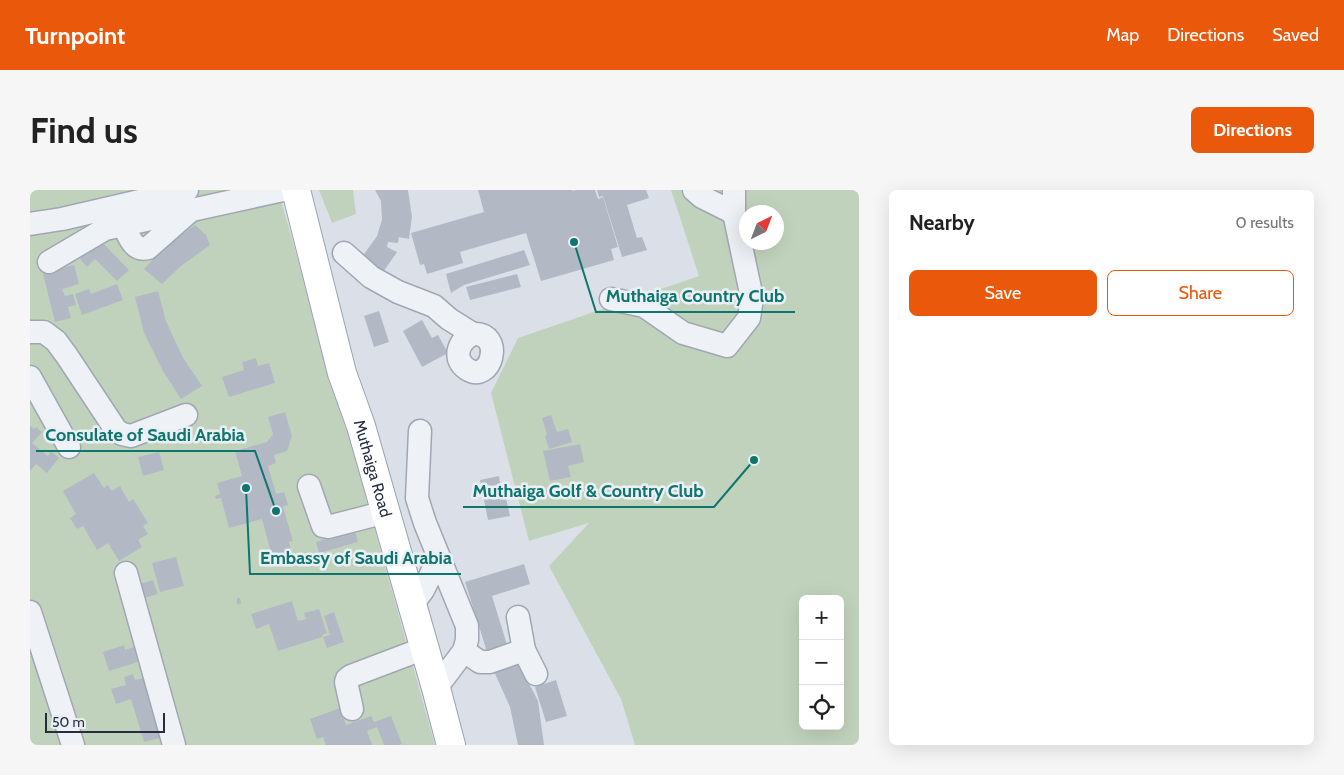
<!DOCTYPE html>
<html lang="en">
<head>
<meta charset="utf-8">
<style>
	body { margin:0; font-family:Cabin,sans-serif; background:#f6f6f6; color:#222 }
	.controls { position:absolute; right:15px; bottom:15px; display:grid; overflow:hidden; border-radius:8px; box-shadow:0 5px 20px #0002 }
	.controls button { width:45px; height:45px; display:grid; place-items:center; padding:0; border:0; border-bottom:1px solid #e0e0e0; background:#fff; color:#222; font:25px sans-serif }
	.compass { position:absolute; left:709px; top:15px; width:45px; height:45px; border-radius:50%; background:#fff; box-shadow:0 5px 20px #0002; rotate:42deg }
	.scale { position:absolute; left:15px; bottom:12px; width:120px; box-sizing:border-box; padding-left:5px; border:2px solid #242e3f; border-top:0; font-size:14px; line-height:18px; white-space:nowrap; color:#242e3f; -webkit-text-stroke:4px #ebeff5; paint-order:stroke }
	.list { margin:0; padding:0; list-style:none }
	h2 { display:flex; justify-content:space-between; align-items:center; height:65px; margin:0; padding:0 20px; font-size:21px }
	h2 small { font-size:16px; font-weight:400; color:#767676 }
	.actions { display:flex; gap:10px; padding:15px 20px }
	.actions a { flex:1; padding:11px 0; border:1px solid #ea580c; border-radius:8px; text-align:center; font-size:18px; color:#ea580c }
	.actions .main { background:#ea580c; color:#fff }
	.icon { flex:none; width:28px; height:28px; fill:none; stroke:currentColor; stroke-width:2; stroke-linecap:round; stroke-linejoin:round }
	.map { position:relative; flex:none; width:829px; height:555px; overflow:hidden; border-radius:8px }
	header { display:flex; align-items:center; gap:30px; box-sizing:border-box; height:70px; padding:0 25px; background:#ea580c; color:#fff }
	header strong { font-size:24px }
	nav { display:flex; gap:28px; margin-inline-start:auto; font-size:18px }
	.intro { display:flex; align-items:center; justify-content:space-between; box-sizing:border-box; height:120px; padding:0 30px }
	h1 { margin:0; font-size:35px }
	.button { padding:12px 22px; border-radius:8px; background:#ea580c; color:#fff; font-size:18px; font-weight:700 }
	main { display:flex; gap:30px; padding:0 30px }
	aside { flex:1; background:#fff; border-radius:8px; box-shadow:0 5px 20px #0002 }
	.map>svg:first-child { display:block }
	.green { fill:#c1d2bc; fill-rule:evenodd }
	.building { fill:#b2b9c5 }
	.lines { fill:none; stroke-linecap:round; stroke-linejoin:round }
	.minor-casing { stroke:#a0a7b2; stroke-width:25 }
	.major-casing { stroke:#9aa4b4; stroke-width:30 }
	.minor { stroke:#eef1f6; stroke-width:22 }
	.major { stroke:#fff; stroke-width:28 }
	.labels { text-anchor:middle; stroke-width:5; stroke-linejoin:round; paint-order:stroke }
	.street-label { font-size:16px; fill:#242e3f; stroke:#ebeff5 }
	.leader { fill:none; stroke:#0f766e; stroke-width:2 }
	.callout-dot { fill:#0f766e; stroke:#ebeff5; stroke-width:2 }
	.callout-label { font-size:18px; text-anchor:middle; font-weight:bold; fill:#0f766e; stroke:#ebeff5; stroke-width:5; stroke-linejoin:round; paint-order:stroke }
</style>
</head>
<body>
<header>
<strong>Turnpoint</strong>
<nav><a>Map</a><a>Directions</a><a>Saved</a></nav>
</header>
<div class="intro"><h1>Find us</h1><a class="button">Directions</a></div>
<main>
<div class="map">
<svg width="829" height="555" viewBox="0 0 829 555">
	<rect width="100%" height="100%" fill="#dbe0e8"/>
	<!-- green -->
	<g class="green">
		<polygon points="0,0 248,0 315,232 405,555 0,555"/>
		<polygon points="289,0 323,0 326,24 302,33"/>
		<path d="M641,0H829V555H605L591,509L519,376L559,333L499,351L461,203L488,148L669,86ZM716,22H746V52H716ZM773,409H810V536H773Z"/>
	</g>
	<!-- building -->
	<g class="building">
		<polygon points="345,0 378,0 382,27 379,49 369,47 368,53 358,52 357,57 367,62 351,85 332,67 347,46 352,30 351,11"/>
		<polygon points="448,0 542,0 542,1 546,0 565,0 568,9 573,7 588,57 581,59 584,70 511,91 496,43 430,62 433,73 397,84 394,74 390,75 381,43 454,22"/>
		<polygon points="567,0 616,0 619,8 597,15 607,48 612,47 617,60 592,67 573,6 569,7"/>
		<polygon points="165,35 176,45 180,55 151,76 132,94 114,79 132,59"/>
		<polygon points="70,50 99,80 87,91 65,69 57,77 50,69"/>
		<polygon points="494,60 500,75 434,95 421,103 416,84"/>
		<polygon points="34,75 35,77 44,75 49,94 32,99 35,106 43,104 46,115 38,117 41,128 25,132 13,84 20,83"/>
		<polygon points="487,84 491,97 440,110 436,97"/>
		<polygon points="87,94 93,110 52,125 45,104 59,99 61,104"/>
		<polygon points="128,101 136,131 152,166 172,196 151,209 133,181 114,143 105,107"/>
		<polygon points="349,121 359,152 344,157 334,126"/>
		<polygon points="392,130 402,148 408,145 418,163 392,177 373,141"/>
		<polygon points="226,168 228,176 239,173 245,193 199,207 192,187 214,180 212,172"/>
		<polygon points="255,222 262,246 257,261 244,265 246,273 238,276 246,304 254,302 258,315 253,317 263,351 259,352 261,360 242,366 232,329 199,338 191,308 186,309 185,306 190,304 187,293 212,286 205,261 237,252 243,244 238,227"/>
		<polygon points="521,225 527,242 538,239 542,252 519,259 515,246 517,245 512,228"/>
		<polygon points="0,236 4,239 6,237 12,242 2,253 18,266 21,261 29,268 17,283 6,274 0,281"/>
		<polygon points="550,254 554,272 538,276 541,287 520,291 513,261"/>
		<polygon points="129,262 134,280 113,286 108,267"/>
		<polygon points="64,283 74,298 78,295 82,301 90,296 99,312 103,309 118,333 113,336 118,344 108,350 112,357 89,371 78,353 67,360 53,336 47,339 40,328 46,324 33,301"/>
		<polygon points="469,286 471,300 474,299 480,326 458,330 450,290"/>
		<polygon points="325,341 328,352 289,363 286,352"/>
		<polygon points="146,367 154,396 130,402 122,373"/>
		<polygon points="494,374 500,394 462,406 479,461 459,468 435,392"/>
		<polygon points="123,390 128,404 110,409 106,395"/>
		<polygon points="207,408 210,408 211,413 207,415"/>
		<polygon points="262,411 268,431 276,429 274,423 289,419 297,443 292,445 292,447 248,461 239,434 226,439 221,424"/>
		<polygon points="304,422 314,452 297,458 293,447 300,445 294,426"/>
		<polygon points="94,455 95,460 104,457 108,472 79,481 73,462"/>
		<polygon points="485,466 508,511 514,555 488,555 480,517 462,477"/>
		<polygon points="103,484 105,490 118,487 125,510 119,511 130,548 114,552 101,509 86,514 81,499 96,495 94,487"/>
		<polygon points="526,490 537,526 516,532 505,497"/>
		<polygon points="310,518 316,535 341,526 344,532 361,526 372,554 368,555 354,555 347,537 337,541 342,555 296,555 293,547 287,549 280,529"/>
	</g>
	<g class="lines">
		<!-- minor casing -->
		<g class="minor-casing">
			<g id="minor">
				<polyline points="664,0 672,7 704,23"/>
				<polyline points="0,34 32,29 157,0"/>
				<path d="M93,35C99,46 103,62 118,58L160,21"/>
				<polyline points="314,63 341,87 368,102 404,116 419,129 443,144"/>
				<polyline points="19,72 75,39 253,0"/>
				<polyline points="581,109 614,116 653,143 697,156 719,128 722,108 704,23 704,0"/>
				<polyline points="0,142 14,142 26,151 37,166 86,240 92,244 101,246 156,225"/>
				<path d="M443,144C475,142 462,195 437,179C422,169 428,151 443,144Z"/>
				<polyline points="0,187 39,257"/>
				<polyline points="390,241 387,308 395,333 437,436 437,450 434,461 406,498"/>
				<polyline points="279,296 293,336 298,337 356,322"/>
				<polyline points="96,383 144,555"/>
				<polyline points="382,415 393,400 409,368"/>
				<polyline points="0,422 43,555"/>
				<polyline points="488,427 494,460 506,484"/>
				<polyline points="434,461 450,472 460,472 494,460"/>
				<polyline points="322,519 316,492 317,489 321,486 395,458"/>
			</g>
		</g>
		<!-- major casing -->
		<g class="major-casing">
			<g id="major">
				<path id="s1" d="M266,0L312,183L331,236L406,498L421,555"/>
			</g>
		</g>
		<!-- minor -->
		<use href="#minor" class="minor"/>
		<!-- major -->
		<use href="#major" class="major"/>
	</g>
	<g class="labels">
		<!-- street labels -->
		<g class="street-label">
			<text dy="6" stroke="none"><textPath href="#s1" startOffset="289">Muthaiga Road</textPath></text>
		</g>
	</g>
	<!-- callouts -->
	<path class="leader" d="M544 52L566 122H765M246 321L225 261H6M724 270L684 317H433M216 298L220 384H431"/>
	<g class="callout-dot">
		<circle cx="544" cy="52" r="5"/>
		<circle cx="246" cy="321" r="5"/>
		<circle cx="724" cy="270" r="5"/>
		<circle cx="216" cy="298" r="5"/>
	</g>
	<g class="callout-label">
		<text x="665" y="112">Muthaiga Country Club</text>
		<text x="115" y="251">Consulate of Saudi Arabia</text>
		<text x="558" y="307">Muthaiga Golf &amp; Country Club</text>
		<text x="326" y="374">Embassy of Saudi Arabia</text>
	</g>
</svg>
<div class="controls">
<button>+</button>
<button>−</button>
<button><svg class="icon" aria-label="locate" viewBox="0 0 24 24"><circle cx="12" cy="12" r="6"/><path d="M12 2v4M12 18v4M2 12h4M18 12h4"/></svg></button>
</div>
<svg class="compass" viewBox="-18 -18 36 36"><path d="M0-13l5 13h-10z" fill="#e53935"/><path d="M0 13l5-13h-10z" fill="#767676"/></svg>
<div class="scale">50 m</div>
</div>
<aside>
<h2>Nearby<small>0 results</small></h2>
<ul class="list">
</ul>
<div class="actions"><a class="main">Save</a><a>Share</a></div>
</aside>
</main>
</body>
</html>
